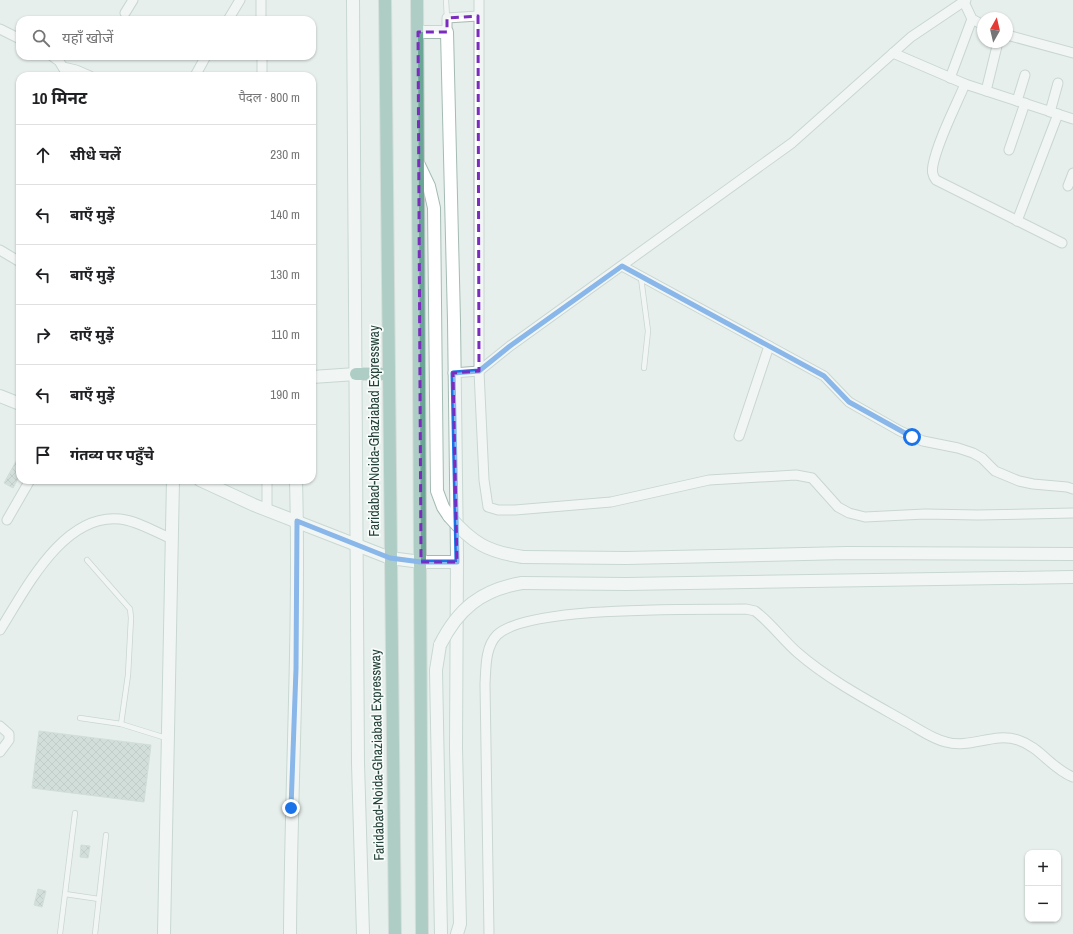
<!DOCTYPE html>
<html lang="hi">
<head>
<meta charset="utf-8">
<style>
	body { margin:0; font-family:"Archivo Narrow","Noto Sans Devanagari",sans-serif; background:#f2f2f2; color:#202124 }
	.controls { position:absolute; right:12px; bottom:12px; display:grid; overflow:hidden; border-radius:8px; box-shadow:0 1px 3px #0004 }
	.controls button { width:36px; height:36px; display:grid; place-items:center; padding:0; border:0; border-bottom:1px solid #e0e0e0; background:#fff; color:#202124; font:20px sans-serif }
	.compass { position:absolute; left:977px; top:12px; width:36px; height:36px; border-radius:50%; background:#fff; box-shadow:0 1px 3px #0004; rotate:8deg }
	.stop { position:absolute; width:12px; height:12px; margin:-9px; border:3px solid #1a73e8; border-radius:50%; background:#fff }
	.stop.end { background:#1a73e8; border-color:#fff; box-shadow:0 1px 4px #0008 }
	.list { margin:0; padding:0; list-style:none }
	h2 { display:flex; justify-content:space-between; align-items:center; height:52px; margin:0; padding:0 16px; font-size:17px }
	h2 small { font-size:13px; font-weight:400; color:#757577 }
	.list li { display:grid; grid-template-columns:26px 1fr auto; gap:12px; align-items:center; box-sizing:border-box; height:60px; padding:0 16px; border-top:1px solid #e0e0e0 }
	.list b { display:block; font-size:15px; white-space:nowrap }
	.list em { font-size:13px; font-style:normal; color:#757577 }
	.icon { flex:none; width:22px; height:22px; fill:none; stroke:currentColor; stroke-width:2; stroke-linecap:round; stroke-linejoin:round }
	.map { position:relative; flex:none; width:1073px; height:934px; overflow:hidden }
	.search { position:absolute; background:#fff; box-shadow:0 1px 3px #0004; left:16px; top:16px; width:300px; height:44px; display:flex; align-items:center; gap:10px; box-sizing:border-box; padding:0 14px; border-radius:12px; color:#757577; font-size:15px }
	.panel { position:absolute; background:#fff; box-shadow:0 1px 3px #0004; left:16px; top:72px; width:300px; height:412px; border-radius:12px }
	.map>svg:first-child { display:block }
	.building { fill:url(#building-cross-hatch); stroke:#b8c9c2 }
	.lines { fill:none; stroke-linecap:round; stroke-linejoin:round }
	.lane-casing { stroke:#a8b8b2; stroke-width:6 }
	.street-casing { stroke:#a8b8b2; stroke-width:11 }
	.secondary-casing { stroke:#a4bbb3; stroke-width:14 }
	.primary-casing { stroke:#c2cac8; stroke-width:14 }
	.lane { stroke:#fff; stroke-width:4.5 }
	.street { stroke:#fff; stroke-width:9 }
	.secondary { stroke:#fff; stroke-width:12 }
	.primary { stroke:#6aa596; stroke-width:12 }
	.secondary-bridge-casing { stroke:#a4bbb3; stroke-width:14; stroke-linecap:butt }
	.secondary-bridge { stroke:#fff; stroke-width:12 }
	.route { stroke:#1a73e8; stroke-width:5 }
	.marked { fill:none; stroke:#7b2cbf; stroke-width:3; stroke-dasharray:8 5; stroke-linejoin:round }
	.labels { text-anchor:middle; stroke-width:3.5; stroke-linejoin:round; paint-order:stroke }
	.street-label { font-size:14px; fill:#24423a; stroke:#f7fbf9 }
</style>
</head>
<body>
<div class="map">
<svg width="1073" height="934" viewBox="0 0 1073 934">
	<defs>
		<pattern id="building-cross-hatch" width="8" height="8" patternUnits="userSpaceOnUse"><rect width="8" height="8" fill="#bbcac4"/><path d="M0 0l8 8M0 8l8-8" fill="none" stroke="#98a6a0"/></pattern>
	</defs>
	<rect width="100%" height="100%" fill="#e6efeb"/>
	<!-- building -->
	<g class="building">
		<polygon points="20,454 20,475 13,488 4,483"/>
		<polygon points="39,731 151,745 144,802 32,788"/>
		<polygon points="81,845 90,846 88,858 80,857"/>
		<polygon points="38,889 46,891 42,907 34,905"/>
	</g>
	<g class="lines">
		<!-- lane casing -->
		<g class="lane-casing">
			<g id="lane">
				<polyline points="446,0 447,18"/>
				<polyline points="641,278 648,331 644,368"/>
				<polyline points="87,560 130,609 131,618 128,675 121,724"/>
				<polyline points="80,718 121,724 166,738"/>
				<polyline points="65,894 99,899"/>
				<polyline points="60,934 75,813"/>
				<polyline points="95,934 106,835"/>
			</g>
		</g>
		<!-- street casing -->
		<g class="street-casing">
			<g id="street">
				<polyline points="261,0 261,20"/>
				<polyline points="479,0 479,371 484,480 488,507 498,510 515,510 611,502 709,480 796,475 812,478 838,507 849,513 865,517 925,514 978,515 1073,513"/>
				<polyline points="964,2 972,19 983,25"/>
				<polyline points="125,13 133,0"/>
				<polyline points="228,20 240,0"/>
				<polyline points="0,29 20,39"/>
				<polyline points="447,32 447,18 478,16"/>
				<polyline points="1007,35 1073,53"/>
				<polyline points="893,53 965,84 1073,119"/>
				<polyline points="52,56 59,61 68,76"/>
				<polyline points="262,56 262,76"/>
				<polyline points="63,67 76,70 90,76"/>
				<polyline points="195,76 206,56"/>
				<polyline points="950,78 972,19"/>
				<path d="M965,84C955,108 938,140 933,165C932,171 932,175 936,180L1062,243"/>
				<polyline points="986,91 998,42"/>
				<polyline points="1017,101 1025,75"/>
				<polyline points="1050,112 1058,83"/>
				<polyline points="1009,150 1025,103"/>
				<polyline points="1068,186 1073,173"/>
				<polyline points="1017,221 1058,114"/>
				<polyline points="0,250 20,262"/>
				<polyline points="622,266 824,376 849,402 900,431 923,441 958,448 973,453 982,458 995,471 1019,481 1033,484 1067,487 1073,489"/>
				<polyline points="453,373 479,371 510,346 792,143 911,37 966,0"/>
				<polyline points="739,436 769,346"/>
				<polyline points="267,480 267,510"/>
				<polyline points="7,520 30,480"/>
				<path d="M0,630C26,589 63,513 120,519C138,521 155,532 172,539"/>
				<polyline points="0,726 9,734 9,740 0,752"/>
				<path d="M489,934L485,684C486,668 485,647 497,635C528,605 698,610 746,609L755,611C771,623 783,640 798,653C829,680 871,702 906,722C919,729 932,739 946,742C970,749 994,732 1018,740C1040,747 1052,769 1073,777"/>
			</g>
		</g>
		<!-- secondary casing -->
		<g class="secondary-casing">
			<g id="secondary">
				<polyline points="353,0 358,763 363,934"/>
				<polyline points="418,32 447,32 454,321 457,556 456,748 460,924 457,934"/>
				<polyline points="419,165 429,186 434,208 437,491 443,507 449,516"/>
				<polyline points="312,377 356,374"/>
				<polyline points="0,396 20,404"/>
				<polyline points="200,480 254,505 390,558 421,562 457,562"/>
				<polyline points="523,557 626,558 847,553 1073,554"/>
				<polyline points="522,583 626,584 1073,577"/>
				<polyline points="440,645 436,670 441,934"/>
				<polyline points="164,934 173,480"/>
				<path d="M290,934C291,783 300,631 296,480"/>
			</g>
		</g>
		<!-- primary casing -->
		<g class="primary-casing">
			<g id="primary">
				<polyline points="385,0 395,934"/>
				<polyline points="417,0 422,934"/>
				<polyline points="356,374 388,374"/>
			</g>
		</g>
		<!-- lane -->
		<use href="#lane" class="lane"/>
		<!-- street -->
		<use href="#street" class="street"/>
		<!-- secondary -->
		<use href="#secondary" class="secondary"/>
		<!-- primary -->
		<use href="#primary" class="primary"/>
		<!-- secondary-bridge casing -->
		<g class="secondary-bridge-casing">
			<g id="secondary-bridge">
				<path d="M449,516C472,543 488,552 523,557"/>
				<path d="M440,645C458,609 481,590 522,583"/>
			</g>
		</g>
		<!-- secondary-bridge -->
		<use href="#secondary-bridge" class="secondary-bridge"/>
	</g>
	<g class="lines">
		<!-- route -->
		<polyline class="route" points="291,808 296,669 297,521 390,558 421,562 457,562 453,373 479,371 510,346 622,266 824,376 849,402 912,437"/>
	</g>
	<!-- marked area -->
	<path d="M0 0H1073V934H0ZM478,16L479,371L453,373L457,562H421L418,32H447V18Z" fill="#e6efeb" fill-opacity=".55" fill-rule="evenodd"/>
	<path class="marked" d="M478,16L479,371L453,373L457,562H421L418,32H447V18Z"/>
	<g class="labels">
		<!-- street labels -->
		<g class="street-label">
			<text transform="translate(374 431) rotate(-90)" y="5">Faridabad-Noida-Ghaziabad Expressway</text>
			<text transform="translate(377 755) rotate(-91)" y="5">Faridabad-Noida-Ghaziabad Expressway</text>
		</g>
	</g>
</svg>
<div class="controls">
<button>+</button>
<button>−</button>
</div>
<svg class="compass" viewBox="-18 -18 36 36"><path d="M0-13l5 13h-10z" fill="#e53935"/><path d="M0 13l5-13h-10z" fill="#757577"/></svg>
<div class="stop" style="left:912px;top:437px"></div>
<div class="stop end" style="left:291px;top:808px"></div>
<div class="search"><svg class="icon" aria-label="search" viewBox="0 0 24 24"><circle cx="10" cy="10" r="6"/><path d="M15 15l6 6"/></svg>यहाँ खोजें</div>
<section class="panel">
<h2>10 मिनट<small>पैदल · 800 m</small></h2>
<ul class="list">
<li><svg class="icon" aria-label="ahead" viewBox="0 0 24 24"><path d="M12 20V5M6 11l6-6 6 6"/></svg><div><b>सीधे चलें</b></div><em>230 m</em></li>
<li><svg class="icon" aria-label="left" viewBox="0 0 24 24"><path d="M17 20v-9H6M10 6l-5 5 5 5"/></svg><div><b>बाएँ मुड़ें</b></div><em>140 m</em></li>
<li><svg class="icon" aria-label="left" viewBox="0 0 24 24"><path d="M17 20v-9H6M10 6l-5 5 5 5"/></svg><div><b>बाएँ मुड़ें</b></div><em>130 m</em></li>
<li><svg class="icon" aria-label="right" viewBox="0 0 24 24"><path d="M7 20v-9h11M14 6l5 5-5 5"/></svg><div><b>दाएँ मुड़ें</b></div><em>110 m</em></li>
<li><svg class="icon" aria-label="left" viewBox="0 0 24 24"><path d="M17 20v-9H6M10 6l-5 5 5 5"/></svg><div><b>बाएँ मुड़ें</b></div><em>190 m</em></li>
<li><svg class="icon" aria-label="arrive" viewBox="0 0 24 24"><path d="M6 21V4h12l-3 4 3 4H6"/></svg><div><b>गंतव्य पर पहुँचे</b></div></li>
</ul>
</section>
</div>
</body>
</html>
